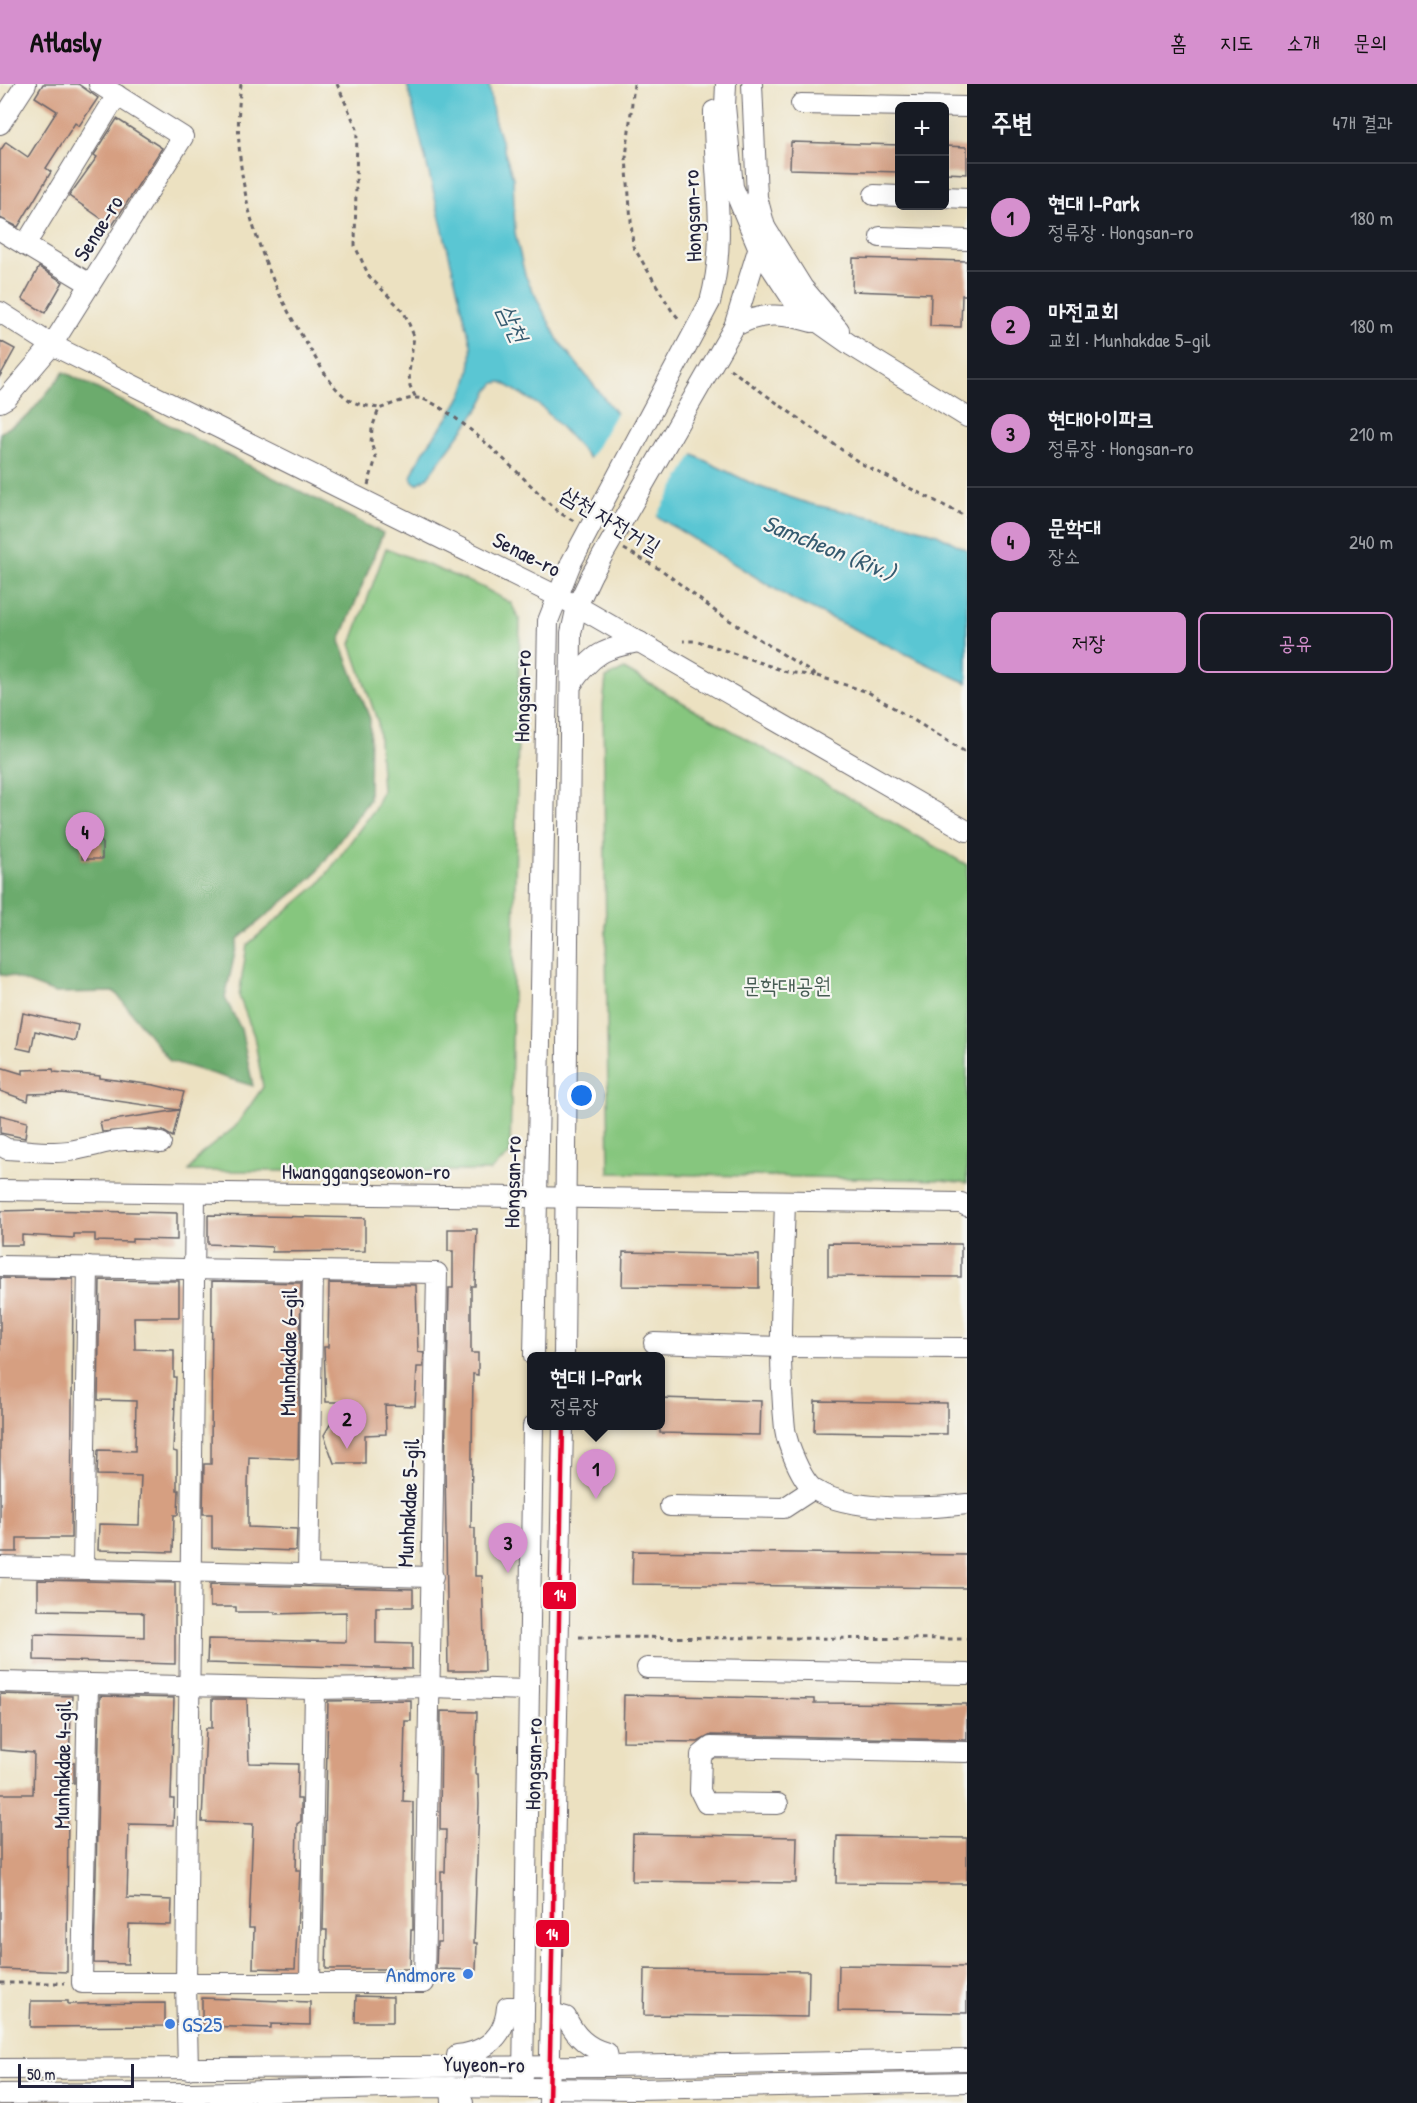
<!DOCTYPE html>
<html lang="ko">
<head>
<meta charset="utf-8">
<style>
	body { margin:0; font-family:"Patrick Hand","Poor Story",sans-serif; background:#242831; color:#f1f3f6 }
	.controls { position:absolute; right:18px; top:18px; display:grid; overflow:hidden; border-radius:9px; box-shadow:0 6px 24px #0002 }
	.controls button { width:54px; height:54px; display:grid; place-items:center; padding:0; border:0; border-bottom:2px solid #363941; background:#171b24; color:#f1f3f6; font:30px sans-serif }
	.scale { position:absolute; left:18px; bottom:15px; width:116px; box-sizing:border-box; padding-left:6px; border:3px solid #22223b; border-top:0; font-size:16px; line-height:21px; white-space:nowrap; color:#22223b; -webkit-text-stroke:4px #f6f6f2; paint-order:stroke }
	.you { position:absolute; left:582px; top:1012px; width:21px; height:21px; margin:-15px; border:4px solid #fff; border-radius:50%; background:#1a73e8; box-shadow:0 0 0 9px #1a73e833 }
	.badge { display:grid; place-items:center; width:39px; height:39px; border-radius:50%; background:#d690ce; color:#111; font-size:20px; font-weight:700 }
	.pin { position:absolute; translate:-50% -50px; filter:drop-shadow(0 2px 3px #0008) }
	.pin::after { content:''; position:absolute; top:32px; width:21px; height:18px; background:inherit; clip-path:polygon(0 0,100% 0,50% 100%) }
	.popup { position:absolute; left:527px; top:1268px; width:138px; height:78px; box-sizing:border-box; display:grid; place-content:center; border-radius:9px; background:#171b24; filter:drop-shadow(0 2px 4px #0005); font-size:20px; white-space:nowrap; color:#9ea1a6 }
	.popup b { font-size:22px; color:#f1f3f6 }
	.popup::after { content:''; position:absolute; left:50%; top:100%; margin-left:-12px; border:12px solid transparent; border-top-color:#171b24 }
	.list { margin:0; padding:0; list-style:none }
	h2 { display:flex; justify-content:space-between; align-items:center; height:78px; margin:0; padding:0 24px; font-size:26px }
	h2 small { font-size:20px; font-weight:400; color:#9ea1a6 }
	.list li { display:grid; grid-template-columns:39px 1fr auto; gap:18px; align-items:center; box-sizing:border-box; height:108px; padding:0 24px; border-top:2px solid #363941 }
	.list b { display:block; font-size:22px; white-space:nowrap }
	.list p { margin:0; font-size:20px; white-space:nowrap; color:#9ea1a6 }
	.list em { font-size:20px; font-style:normal; color:#9ea1a6 }
	.actions { display:flex; gap:12px; padding:18px 24px }
	.actions a { flex:1; padding:14px 0; border:2px solid #d690ce; border-radius:9px; text-align:center; font-size:21px; color:#d690ce }
	.actions .main { background:#d690ce; color:#111 }
	.map { position:relative; flex:none; width:967px; height:2019px; overflow:hidden }
	header { display:flex; align-items:center; gap:36px; box-sizing:border-box; height:84px; padding:0 30px; background:#d690ce; color:#111 }
	header strong { font-size:28px }
	nav { display:flex; gap:33px; margin-inline-start:auto; font-size:21px }
	main { display:flex }
	aside { flex:1; background:#171b24 }
	.map>svg:first-child { display:block }
	.green { fill:#86c67e; stroke:#54745c; stroke-width:1.5 }
	.forest { fill:#6cab6d; stroke:#476654; stroke-width:1.5 }
	.water { fill:#5ac6d3; stroke:#3e7487; stroke-width:1.5 }
	.pier { fill:#ece1c1 }
	.building { fill:#d69f81 }
	.lines { fill:none; stroke-linecap:round; stroke-linejoin:round }
	.minor-casing { stroke:#69656a; stroke-width:22 }
	.path { stroke:#69656a; stroke-width:3; stroke-dasharray:4.5 4.5; stroke-linecap:butt }
	.minor { stroke:#fff; stroke-width:20 }
	.minor-bridge-casing { stroke:#69656a; stroke-width:22; stroke-linecap:butt }
	.minor-bridge { stroke:#fff; stroke-width:20 }
	.bus-1-casing { stroke:#f6f6f2; stroke-width:9 }
	.bus-1 { stroke:#e4002b; stroke-width:4.5 }
	.shop-dot { fill:#3f7fe0; stroke:#f6f6f2; stroke-width:2 }
	.labels { text-anchor:middle; stroke-width:4.5; stroke-linejoin:round; paint-order:stroke }
	.street-label { font-size:22px; fill:#22223b; stroke:#f6f6f2 }
	.park-label { font-size:22px; fill:#455b52; stroke:#f6f6f2 }
	.shop-label { font-size:22px; fill:#366cbe; stroke:#f6f6f2; text-anchor:end }
	.water-label { font-size:24px; font-style:italic; fill:#365b70; stroke:#f6f6f2 }
	.line-badge { stroke:#f6f6f2; stroke-width:2 }
	.badge-label { font-size:16px; text-anchor:middle; font-weight:bold; fill:#fff }
</style>
</head>
<body>
<header>
<strong>Atlasly</strong>
<nav><a>홈</a><a>지도</a><a>소개</a><a>문의</a></nav>
</header>
<main>
<div class="map">
<svg width="967" height="2019" viewBox="0 0 967 2019">
	<rect width="100%" height="100%" fill="#f6f6f2"/>
	<filter id="ink" filterUnits="userSpaceOnUse"><feTurbulence type="fractalNoise" baseFrequency=".0167" numOctaves="2"/><feDisplacementMap in="SourceGraphic" scale="12" xChannelSelector="R" yChannelSelector="G"/><feConvolveMatrix kernelMatrix="1 2 1 2 8 2 1 2 1" color-interpolation-filters="sRGB"/></filter>
	<filter id="wash" filterUnits="userSpaceOnUse"><feTurbulence type="fractalNoise" baseFrequency=".008" numOctaves="4" result="noise"/><feDisplacementMap in="SourceGraphic" scale="24" xChannelSelector="R" yChannelSelector="G"/><feGaussianBlur stdDeviation="1.35" result="paint"/><feColorMatrix in="noise" values="0 0 0 0 0 0 0 0 0 0 0 0 0 0 0 0 0 1.4 0 .05"/><feComposite in="paint" operator="in"/></filter>
	<g filter="url(#wash)">
		<rect width="100%" height="100%" fill="#ece1c1"/>
		<!-- green -->
		<g class="green">
			<polygon points="386,464 482,503 511,519 520,537 510,1070 490,1087 189,1087 200,1071 235,1043 263,1003 254,952 239,912 247,861 320,799 374,726 382,707 378,639 351,560"/>
			<polygon points="624,585 967,781 967,1099 941,1096 609,1089 603,622 606,594"/>
		</g>
		<!-- forest -->
		<polygon class="forest" points="64,288 383,449 340,557 370,635 369,716 313,793 238,855 225,914 241,945 253,1002 170,977 115,908 55,909 11,892 0,891 0,349 28,332"/>
		<!-- water -->
		<path class="water" d="M407,0H489L494,35L513,94L515,149L525,191L558,256L615,328L638,344L757,402L810,420L905,440L937,450L967,466V599L793,516L661,435L608,394L542,323L502,298L495,299L489,306L480,323L427,394L417,400L413,397L411,393C430,342 476,322 471,260Z"/>
		<!-- pier -->
		<polygon class="pier" points="618,326 640,341 695,367 655,435 606,396 589,376"/>
		<g id="blocks">
			<!-- building -->
			<g class="building">
				<polygon points="43,0 78,0 98,14 79,42 75,39 46,84 51,88 18,143 0,134 0,67 6,58 28,73 57,27 35,13"/>
				<polygon points="117,35 162,64 112,142 69,112 97,73 94,71"/>
				<polygon points="791,58 900,61 900,88 790,85"/>
				<polygon points="945,62 967,63 967,90 945,89"/>
				<polygon points="853,174 967,177 967,211 962,211 961,243 930,242 931,210 852,207"/>
				<polygon points="39,183 63,198 45,229 22,215"/>
				<polygon points="0,257 15,265 0,292"/>
				<rect x="82" y="758" width="20" height="17"/>
				<polygon points="23,929 78,941 75,957 35,947 31,967 17,964"/>
				<polygon points="0,983 23,990 23,986 53,985 54,988 100,992 100,994 154,1001 184,1008 179,1026 62,1009 29,1010 28,1017 0,1007"/>
				<polygon points="179,1026 173,1053 163,1047 148,1045 102,1048 100,1038"/>
				<polygon points="0,1031 27,1038 25,1054 0,1049"/>
				<polygon points="42,1126 177,1129 177,1156 132,1155 132,1158 95,1157 95,1150 74,1150 74,1154 22,1151 22,1161 0,1161 0,1127"/>
				<polygon points="208,1131 365,1134 365,1167 272,1168 272,1163 208,1160"/>
				<polygon points="448,1145 477,1145 475,1202 471,1202 471,1269 478,1269 478,1291 473,1290 471,1444 475,1444 475,1492 482,1492 485,1587 448,1587 445,1383 449,1204 453,1204 453,1167 448,1167"/>
				<polygon points="828,1159 961,1160 961,1193 828,1192"/>
				<polygon points="623,1168 759,1171 759,1204 622,1202"/>
				<polygon points="0,1194 73,1195 71,1454 17,1454 17,1468 0,1468"/>
				<polygon points="100,1196 179,1197 179,1233 134,1233 135,1265 174,1266 174,1293 176,1293 173,1367 177,1368 177,1406 179,1406 178,1431 174,1431 173,1468 98,1466 99,1440 139,1441 141,1392 97,1391 98,1366 135,1367 136,1317 98,1316"/>
				<polygon points="212,1197 301,1199 298,1375 249,1373 248,1402 248,1443 297,1445 296,1467 212,1464 212,1430 203,1430 204,1380 211,1380"/>
				<polygon points="329,1199 416,1201 418,1268 424,1269 423,1283 417,1283 415,1322 385,1321 386,1350 365,1351 365,1379 334,1379 324,1351 343,1318 326,1318 324,1263 328,1263"/>
				<polygon points="660,1314 761,1317 760,1351 660,1349"/>
				<polygon points="815,1317 947,1319 947,1350 814,1348"/>
				<polygon points="633,1467 967,1471 967,1504 632,1500"/>
				<polygon points="38,1496 175,1499 175,1580 34,1576 34,1550 144,1553 144,1530 140,1528 38,1526"/>
				<polygon points="210,1500 413,1505 413,1523 376,1523 376,1559 412,1560 412,1585 207,1579 208,1555 346,1558 346,1528 275,1530 275,1528 236,1528 236,1523 210,1523"/>
				<polygon points="0,1610 72,1612 69,1673 70,1678 74,1678 74,1699 68,1699 67,1888 0,1885 0,1710 33,1710 34,1669 0,1666"/>
				<polygon points="624,1611 814,1615 814,1619 967,1620 967,1656 711,1651 698,1658 623,1657"/>
				<polygon points="100,1612 174,1614 171,1715 174,1715 173,1741 129,1740 127,1814 172,1816 171,1841 129,1840 128,1880 94,1879"/>
				<polygon points="212,1615 247,1615 249,1679 298,1680 297,1715 301,1715 301,1737 297,1740 296,1786 300,1786 295,1885 253,1884 254,1844 249,1844 253,1740 202,1738 206,1644 212,1644"/>
				<polygon points="411,1616 411,1637 405,1637 403,1717 413,1718 413,1846 411,1846 410,1885 326,1885 327,1846 323,1846 328,1617"/>
				<polygon points="441,1627 477,1628 475,1690 478,1690 479,1720 474,1859 477,1859 476,1886 436,1885 437,1858 441,1858 441,1788 445,1788 446,1746 440,1746"/>
				<polygon points="633,1750 797,1753 796,1799 632,1797"/>
				<polygon points="837,1752 967,1754 967,1800 836,1799"/>
				<polygon points="839,1881 967,1883 967,1929 838,1927"/>
				<polygon points="645,1885 809,1887 808,1933 644,1931"/>
				<polygon points="356,1912 393,1913 393,1938 355,1938"/>
				<polygon points="202,1914 310,1918 310,1941 271,1940 271,1944 202,1942"/>
				<polygon points="31,1917 68,1917 68,1920 165,1919 165,1942 30,1943"/>
			</g>
		</g>
	</g>
	<g filter="url(#ink)">
		<use href="#blocks" fill-opacity="0" stroke="#69656a" stroke-width="1.5"/>
		<g class="lines">
			<!-- minor casing -->
			<g class="minor-casing">
				<g id="minor">
					<polyline points="726,0 725,22 733,103 759,165 798,224 852,262 967,333"/>
					<polyline points="801,20 967,23"/>
					<polyline points="0,40 26,0"/>
					<polyline points="874,111 900,112"/>
					<polyline points="944,113 967,114"/>
					<polyline points="765,143 803,204 839,246"/>
					<polyline points="0,146 90,200"/>
					<polyline points="880,153 967,156"/>
					<polyline points="25,161 117,11"/>
					<path d="M710,218C728,153 713,94 714,27L717,26"/>
					<polyline points="0,228 52,261 577,522 967,747"/>
					<polyline points="734,243 765,143 757,113 752,0"/>
					<path d="M734,243C761,228 783,229 812,238"/>
					<polyline points="0,318 7,314 52,261 183,53 99,0"/>
					<path d="M571,601C592,570 604,564 640,558"/>
					<path d="M0,1061L7,1065C27,1066 50,1070 69,1067C108,1060 119,1051 161,1059"/>
					<polyline points="0,1106 961,1119 967,1122"/>
					<path d="M785,1117C783,1192 777,1270 785,1345C787,1360 802,1398 815,1406C849,1428 927,1425 967,1420"/>
					<polyline points="0,1182 437,1189 424,1899 82,1899 88,1600"/>
					<polyline points="654,1259 782,1263 967,1264"/>
					<polyline points="534,1272 548,537 571,479"/>
					<polyline points="564,1272 571,549 577,522 592,490"/>
					<polyline points="670,1422 784,1424 813,1405"/>
					<polyline points="0,1483 433,1493"/>
					<polyline points="83,1484 88,1183"/>
					<polyline points="308,1491 313,1187"/>
					<polyline points="647,1584 967,1590"/>
					<polyline points="0,1598 315,1605 431,1603 529,1606"/>
					<polyline points="778,1720 706,1719 700,1707 701,1671 711,1663 967,1668"/>
					<polyline points="310,1899 315,1605"/>
					<path d="M552,1929L566,1933C575,1952 587,1964 607,1969L610,1982"/>
					<path d="M457,1978V1971C486,1968 505,1953 507,1923H524"/>
					<polyline points="0,1985 610,1982 967,1976"/>
					<polyline points="188,1985 186,1900 195,1110"/>
					<polyline points="523,1992 533,1342"/>
					<polyline points="451,2003 452,2017 463,2019"/>
					<polyline points="0,2010 192,2009 429,2003 636,2005 967,1998"/>
					<polyline points="549,2019 563,1342"/>
				</g>
			</g>
			<!-- path -->
			<g class="path">
				<path d="M241,0C229,94 260,186 310,265C321,283 331,303 348,315C356,321 369,322 379,324"/>
				<polyline points="337,0 357,45 355,162 369,192 404,228 414,252 409,289 410,302 416,314"/>
				<polyline points="634,0 626,74 633,162 672,227 681,237"/>
				<polyline points="730,285 860,379 967,433"/>
				<path d="M368,401L376,374L371,359L372,344L379,325C390,321 403,315 415,314C445,312 534,405 558,428L574,437"/>
				<polyline points="624,465 663,487 715,527 817,592 787,588 698,557 683,557"/>
				<polyline points="817,592 868,608 967,669"/>
				<polyline points="579,1553 967,1555"/>
				<polyline points="0,1899 65,1899"/>
			</g>
			<!-- minor -->
			<use href="#minor" class="minor"/>
			<!-- minor-bridge casing -->
			<g class="minor-bridge-casing">
				<g id="minor-bridge">
					<polyline points="571,479 710,218"/>
					<polyline points="592,490 734,243"/>
				</g>
			</g>
			<!-- minor-bridge -->
			<use href="#minor-bridge" class="minor-bridge"/>
			<!-- bus-1 casing -->
			<g class="bus-1-casing">
				<polyline id="bus-1" points="549,2019 563,1342"/>
			</g>
			<!-- bus-1 -->
			<use href="#bus-1" class="bus-1"/>
		</g>
	</g>
	<!-- markers -->
	<g class="shop-dot">
		<circle cx="468" cy="1890" r="6"/>
		<circle cx="170" cy="1940" r="6"/>
	</g>
	<g class="labels">
		<!-- street labels -->
		<g class="street-label">
			<text transform="translate(692 132) rotate(-92)" y="8">Hongsan-ro</text>
			<text transform="translate(98 144) rotate(-58)" y="8">Senae-ro</text>
			<text transform="translate(611 436) rotate(31)" y="8">삼천 자전거길</text>
			<text transform="translate(527 470) rotate(27)" y="8">Senae-ro</text>
			<text transform="translate(522 612) rotate(-89)" y="8">Hongsan-ro</text>
			<text x="366" y="1095">Hwanggangseowon-ro</text>
			<text transform="translate(512 1098) rotate(-89)" y="8">Hongsan-ro</text>
			<text transform="translate(288 1268) rotate(-89)" y="8">Munhakdae 6-gil</text>
			<text transform="translate(408 1419) rotate(-87)" y="8">Munhakdae 5-gil</text>
			<text transform="translate(533 1680) rotate(-89)" y="8">Hongsan-ro</text>
			<text transform="translate(62 1681) rotate(-89)" y="8">Munhakdae 4-gil</text>
			<text transform="translate(484 1980) rotate(1)" y="8">Yuyeon-ro</text>
		</g>
		<!-- park labels -->
		<g class="park-label">
			<text x="787" y="909">문학대공원</text>
		</g>
		<!-- shop labels -->
		<g class="shop-label">
			<text x="456" y="1898">Andmore</text>
			<text x="182" y="1948" text-anchor="start">GS25</text>
		</g>
		<!-- water labels -->
		<g class="water-label">
			<text transform="translate(513 239) rotate(65)" y="8">삼천</text>
			<text transform="translate(829 464) rotate(22)" y="8">Samcheon (Riv.)</text>
		</g>
	</g>
	<g class="line-badge">
		<rect x="542" y="1497" width="35" height="29" rx="6" fill="#e4002b"/>
		<rect x="535" y="1835" width="35" height="29" rx="6" fill="#e4002b"/>
	</g>
	<g class="badge-label">
		<text x="560" y="1517">14</text>
		<text x="552" y="1856">14</text>
	</g>
</svg>
<div class="controls">
<button>+</button>
<button>−</button>
</div>
<div class="scale">50 m</div>
<div class="you"></div>
<div class="pin badge" style="left:596px;top:1415px">1</div>
<div class="popup"><b>현대 I-Park</b>정류장</div>
<div class="pin badge" style="left:347px;top:1365px">2</div>
<div class="pin badge" style="left:508px;top:1489px">3</div>
<div class="pin badge" style="left:85px;top:778px">4</div>
</div>
<aside>
<h2>주변<small>4개 결과</small></h2>
<ul class="list">
<li><span class="badge">1</span><div><b>현대 I-Park</b><p>정류장 · Hongsan-ro</p></div><em>180 m</em></li>
<li><span class="badge">2</span><div><b>마전교회</b><p>교회 · Munhakdae 5-gil</p></div><em>180 m</em></li>
<li><span class="badge">3</span><div><b>현대아이파크</b><p>정류장 · Hongsan-ro</p></div><em>210 m</em></li>
<li><span class="badge">4</span><div><b>문학대</b><p>장소</p></div><em>240 m</em></li>
</ul>
<div class="actions"><a class="main">저장</a><a>공유</a></div>
</aside>
</main>
</body>
</html>
